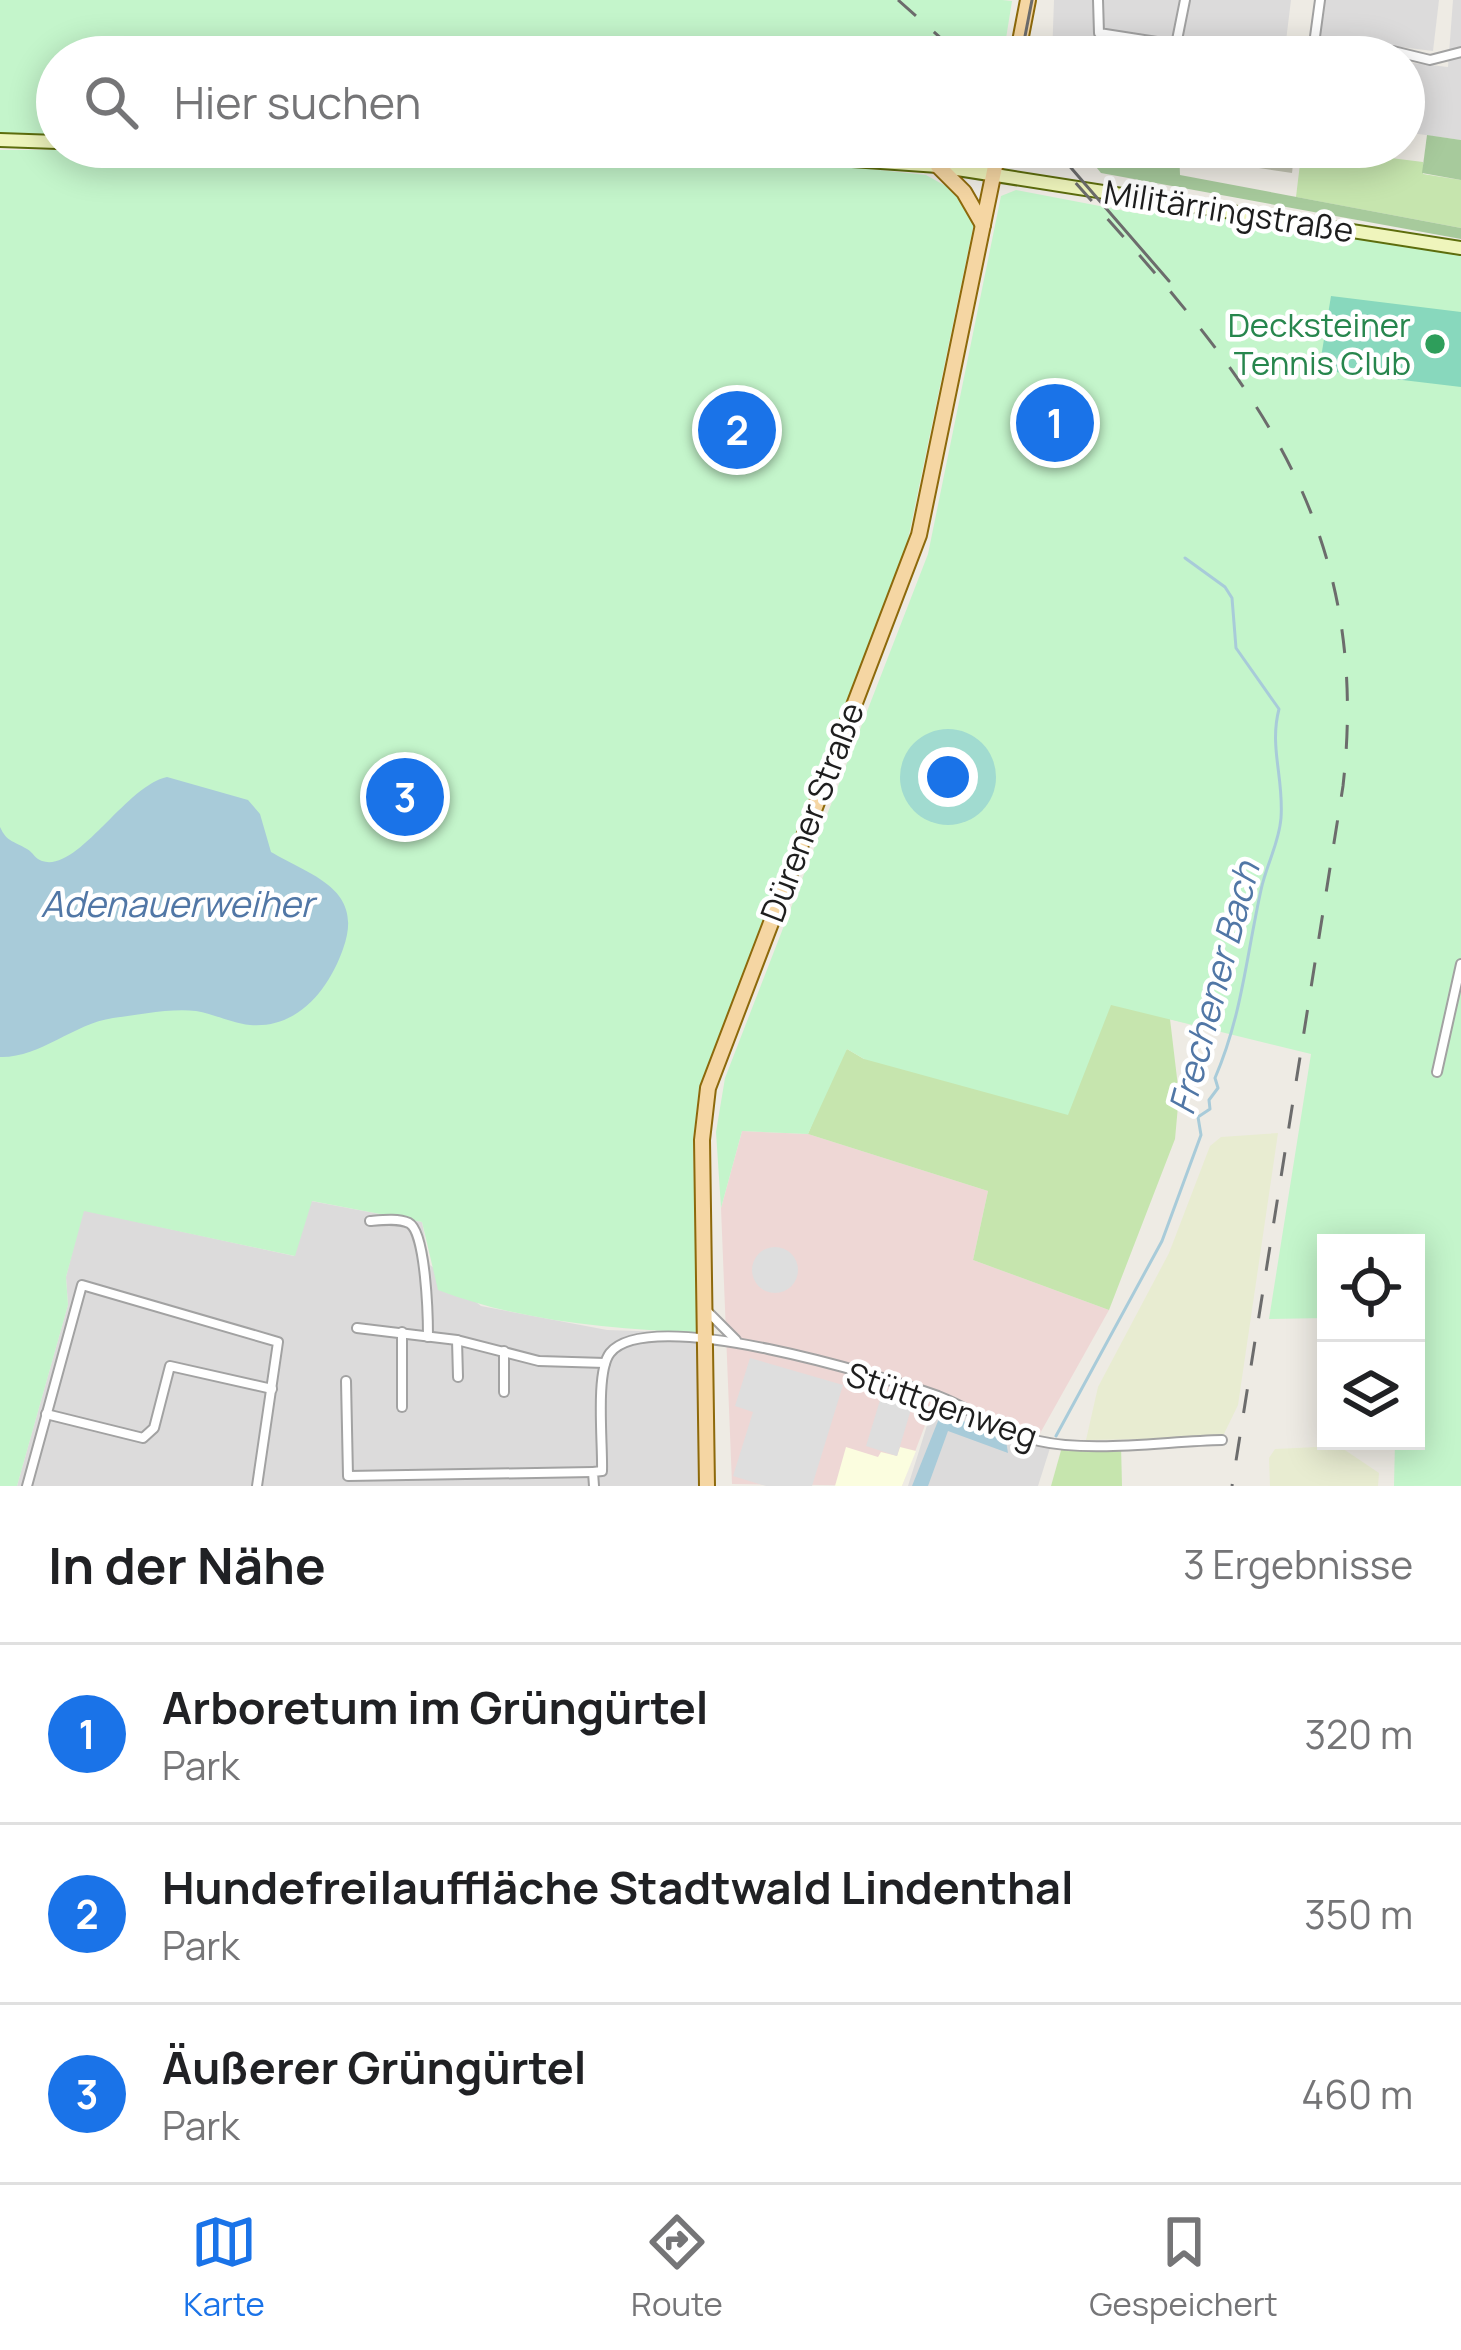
<!DOCTYPE html>
<html lang="de">
<head>
<meta charset="utf-8">
<style>
	body { margin:0; font-family:Manrope,sans-serif; background:#f6f6f6; color:#202124 }
	.controls { position:absolute; right:36px; bottom:36px; display:grid; overflow:hidden; border-radius:0px; box-shadow:0 6px 30px #0003 }
	.controls button { width:108px; height:108px; display:grid; place-items:center; padding:0; border:0; border-bottom:3px solid #e0e0e0; background:#fff; color:#202124; font:60px sans-serif }
	.you { position:absolute; left:948px; top:777px; width:42px; height:42px; margin:-30px; border:9px solid #fff; border-radius:50%; background:#1a73e8; box-shadow:0 0 0 18px #1a73e833 }
	.badge { display:grid; place-items:center; width:78px; height:78px; border-radius:50%; background:#1a73e8; color:#fff; font-size:39px; font-weight:700 }
	.pin { position:absolute; translate:-50% -50%; border:6px solid #fff; box-shadow:0 3px 12px #0006 }
	.list { margin:0; padding:0; list-style:none }
	h2 { display:flex; justify-content:space-between; align-items:center; height:156px; margin:0; padding:0 48px; font-size:51px }
	h2 small { font-size:39px; font-weight:400; color:#757577 }
	.list li { display:grid; grid-template-columns:78px 1fr auto; gap:36px; align-items:center; box-sizing:border-box; height:180px; padding:0 48px; border-top:3px solid #e0e0e0 }
	.list b { display:block; font-size:45px; white-space:nowrap }
	.list p { margin:0; font-size:39px; white-space:nowrap; color:#757577 }
	.list em { font-size:39px; font-style:normal; color:#757577 }
	.icon { flex:none; width:66px; height:66px; fill:none; stroke:currentColor; stroke-width:2; stroke-linecap:round; stroke-linejoin:round }
	.map { position:relative; flex:none; width:1461px; height:1486px; overflow:hidden }
	.search { position:absolute; background:#fff; box-shadow:0 6px 30px #0003; left:36px; right:36px; top:36px; height:132px; display:flex; align-items:center; gap:30px; box-sizing:border-box; padding:0 42px; border-radius:66px; color:#757577; font-size:45px }
	.sheet { height:696px; background:#fff }
	nav { display:flex; justify-content:space-around; align-items:center; box-sizing:border-box; height:168px; border-top:3px solid #e0e0e0; background:#fff; font-size:33px; color:#757577 }
	nav a { display:grid; justify-items:center; gap:6px }
	nav .on { color:#1a73e8 }
	.map>svg:first-child { display:block }
	.residential { fill:#dcdbdb }
	.commercial { fill:#eed7d5 }
	.education { fill:#fbfddf }
	.construction { fill:#c1c2b1 }
	.farmland { fill:#e8ecd1 }
	.grass { fill:#c6e5ae }
	.forest { fill:#a7ca9c }
	.park { fill:#c4f5cb }
	.pitch { fill:#88d8bd }
	.parking { fill:#dedede }
	.water { fill:#a8cbd9 }
	.lines { fill:none; stroke-linecap:round; stroke-linejoin:round }
	.stream { stroke:#a8cbd9; stroke-width:3 }
	.street-casing { stroke:#a2a2a2; stroke-width:12 }
	.secondary-casing { stroke:#5d6d0d; stroke-width:16 }
	.primary-casing { stroke:#8d690b; stroke-width:18 }
	.street { stroke:#fff; stroke-width:8 }
	.secondary { stroke:#eff5bc; stroke-width:12 }
	.primary { stroke:#f5d6a3; stroke-width:14 }
	.tram { stroke:#6c6c6c; stroke-width:3 }
	.rail { stroke:#6c6c6c; stroke-width:3; stroke-dasharray:24 24; stroke-linecap:butt }
	.leisure-dot { fill:#2e9e5b; stroke:#fff; stroke-width:4.5 }
	.labels { text-anchor:middle; stroke-width:9; stroke-linejoin:round; paint-order:stroke }
	.street-label { font-size:33px; fill:#1e1e1e; stroke:#fff }
	.leisure-label { font-size:33px; fill:#27864d; stroke:#fff; text-anchor:end }
	.water-label { font-size:36px; font-style:italic; fill:#5177a6; stroke:#fff }
</style>
</head>
<body>
<div class="map">
<svg width="1461" height="1486" viewBox="0 0 1461 1486">
	<rect width="100%" height="100%" fill="#eeebe4"/>
	<!-- residential -->
	<g class="residential">
		<polygon points="1054,0 1291,0 1284,57 1185,50 1184,57 1052,57"/>
		<polygon points="1324,0 1439,0 1433,51 1319,37"/>
		<polygon points="1453,0 1461,0 1461,140 1404,132 1404,62 1448,67"/>
		<polygon points="311,1201 422,1222 430,1265 481,1306 607,1330 697,1333 698,1486 17,1486 68,1305 66,1277 83,1210 294,1256"/>
		<polygon points="935,1400 1050,1448 1038,1486 908,1486"/>
	</g>
	<!-- commercial -->
	<polygon class="commercial" points="742,1131 808,1134 988,1191 973,1260 1109,1310 1038,1437 938,1391 902,1486 732,1484 721,1208"/>
	<!-- education -->
	<polygon class="education" points="846,1447 878,1457 881,1452 897,1456 900,1447 916,1451 902,1486 835,1486"/>
	<!-- construction -->
	<polygon class="construction" points="1188,147 1295,147 1292,173 1187,157"/>
	<!-- farmland -->
	<g class="farmland">
		<polygon points="1278,1133 1238,1405 1222,1438 1086,1440 1098,1387 1169,1253 1210,1146 1221,1137"/>
		<polygon points="1339,1446 1379,1473 1378,1486 1270,1486 1269,1458 1275,1449"/>
	</g>
	<!-- grass -->
	<g class="grass">
		<polygon points="1302,147 1423,162 1423,174 1461,180 1461,228 1296,197"/>
		<polygon points="875,938 1190,1024 1170,1019 1179,1095 1175,1139 1109,1310 973,1260 988,1191 808,1134 840,1056 847,1049 864,1059"/>
		<polygon points="1121,1445 1122,1486 1051,1486 1062,1447"/>
	</g>
	<!-- forest -->
	<g class="forest">
		<polygon points="1427,135 1461,140 1461,180 1422,173"/>
		<polygon points="1059,147 1179,147 1180,175 1461,228 1461,239 1101,173 1088,157 1077,165"/>
	</g>
	<!-- park -->
	<g class="park">
		<polygon points="0,0 1002,0 1012,1 1003,57 57,57 57,140 0,140"/>
		<polygon points="768,147 984,147 981,158 973,162"/>
		<path d="M0,150H349L785,160L926,175L962,195L974,223L906,549L699,1089L693,1140L697,1333C608,1328 522,1322 438,1290L422,1222L312,1201L295,1256L84,1211L66,1277L68,1305L17,1486H0Z"/>
		<polygon points="1016,190 1147,215 1153,210 1220,214 1461,253 1461,1486 1394,1486 1395,1441 1416,1441 1416,1243 1326,1243 1326,1318 1269,1319 1311,1054 1111,1005 1068,1115 864,1059 847,1049 808,1134 742,1131 721,1208 716,1132 725,1078 928,554 1001,196"/>
	</g>
	<!-- pitch -->
	<polygon class="pitch" points="1331,296 1461,312 1461,387 1319,370"/>
	<!-- parking -->
	<g class="parking">
		<circle cx="775" cy="1270" r="23"/>
		<polygon points="750,1358 843,1385 812,1486 766,1486 733,1476 753,1412 735,1406"/>
		<polygon points="881,1397 912,1406 897,1456 866,1446"/>
	</g>
	<!-- water -->
	<g class="water">
		<path d="M167,777L248,800L260,814L271,852C312,876 365,889 343,949C329,989 298,1029 250,1025C231,1023 214,1014 196,1011C170,1008 138,1015 113,1018C73,1024 40,1058 0,1057V827C7,842 12,840 27,849C34,853 34,858 42,861C78,873 125,786 167,777Z"/>
		<polygon points="942,1411 1006,1441 1008,1453 948,1431 928,1486 912,1486"/>
	</g>
	<g class="lines">
		<!-- stream -->
		<path class="stream" d="M1056,1436L1162,1241L1201,1135L1198,1117L1210,1109L1209,1100L1218,1088L1215,1078C1242,1015 1246,958 1261,890C1266,865 1279,844 1281,818C1284,778 1269,747 1279,709L1236,648L1232,598L1225,587L1185,558"/>
		<!-- street casing -->
		<g class="street-casing">
			<g id="street">
				<polyline points="1098,0 1099,33 1176,45 1185,0"/>
				<polyline points="1320,0 1314,44 1368,53 1393,51 1430,60 1461,52"/>
				<polyline points="1437,1072 1461,964"/>
				<path d="M370,1221C382,1220 398,1218 409,1223C426,1232 428,1317 428,1337"/>
				<polyline points="705,1309 736,1340"/>
				<polyline points="357,1328 457,1340 539,1361 605,1363"/>
				<polyline points="457,1340 458,1377"/>
				<polyline points="504,1351 504,1392"/>
				<polyline points="346,1381 348,1476 593,1472"/>
				<polyline points="402,1407 402,1332"/>
				<polyline points="46,1414 143,1438 154,1428 170,1366 272,1389"/>
				<polyline points="27,1486 82,1285 278,1342 257,1486"/>
				<path d="M594,1486L593,1472L602,1471C603,1445 595,1372 610,1353C649,1304 884,1377 938,1396C972,1409 1003,1433 1039,1441C1091,1453 1167,1441 1222,1440"/>
			</g>
		</g>
		<!-- secondary casing -->
		<g class="secondary-casing">
			<g id="secondary">
				<polyline points="0,140 57,142"/>
				<polyline points="422,147 737,152 938,166 1461,248"/>
			</g>
		</g>
		<!-- primary casing -->
		<g class="primary-casing">
			<g id="primary">
				<polyline points="1017,57 1028,0"/>
				<polyline points="938,166 964,192 983,225"/>
				<polyline points="707,1486 702,1140 708,1088 919,535 999,147"/>
			</g>
		</g>
		<!-- street -->
		<use href="#street" class="street"/>
		<!-- secondary -->
		<use href="#secondary" class="secondary"/>
		<!-- primary -->
		<use href="#primary" class="primary"/>
		<!-- tram -->
		<g class="tram">
			<polyline points="1021,57 1032,0"/>
			<polyline points="1053,147 1169,281"/>
		</g>
		<!-- rail -->
		<g class="rail">
			<polyline points="898,0 962,57"/>
			<path d="M1044,147C1220,348 1376,494 1343,786L1232,1486"/>
		</g>
	</g>
	<!-- markers -->
	<circle class="leisure-dot" cx="1435" cy="344" r="12"/>
	<g class="labels">
		<!-- street labels -->
		<g class="street-label">
			<text transform="translate(1229 211) rotate(9)" y="12">Militärringstraße</text>
			<text transform="translate(812 812) rotate(-69)" y="12">Dürener Straße</text>
			<text transform="translate(942 1405) rotate(19)" y="12">Stüttgenweg</text>
		</g>
		<!-- leisure labels -->
		<g class="leisure-label">
			<text x="1411" y="337">Decksteiner<tspan x="1411" dy="38">Tennis Club</tspan></text>
		</g>
		<!-- water labels -->
		<g class="water-label">
			<text x="177" y="917">Adenauerweiher</text>
			<text transform="translate(1214 988) rotate(-75)" y="13">Frechener Bach</text>
		</g>
	</g>
</svg>
<div class="controls">
<button><svg class="icon" aria-label="locate" viewBox="0 0 24 24"><circle cx="12" cy="12" r="6"/><path d="M12 2v4M12 18v4M2 12h4M18 12h4"/></svg></button>
<button><svg class="icon" aria-label="layers" viewBox="0 0 24 24"><path d="M12 4l9 5-9 5-9-5zM3 14l9 5 9-5"/></svg></button>
</div>
<div class="you"></div>
<div class="pin badge" style="left:1055px;top:423px">1</div>
<div class="pin badge" style="left:737px;top:430px">2</div>
<div class="pin badge" style="left:405px;top:797px">3</div>
<div class="search"><svg class="icon" aria-label="search" viewBox="0 0 24 24"><circle cx="10" cy="10" r="6"/><path d="M15 15l6 6"/></svg>Hier suchen</div>
</div>
<section class="sheet">
<h2>In der Nähe<small>3 Ergebnisse</small></h2>
<ul class="list">
<li><span class="badge">1</span><div><b>Arboretum im Grüngürtel</b><p>Park</p></div><em>320 m</em></li>
<li><span class="badge">2</span><div><b>Hundefreilauffläche Stadtwald Lindenthal</b><p>Park</p></div><em>350 m</em></li>
<li><span class="badge">3</span><div><b>Äußerer Grüngürtel</b><p>Park</p></div><em>460 m</em></li>
</ul>
</section>
<nav>
<a class="on"><svg class="icon" aria-label="map" viewBox="0 0 24 24"><path d="M3 6l6-2 6 2 6-2v14l-6 2-6-2-6 2zM9 4v14M15 6v14"/></svg>Karte</a>
<a><svg class="icon" aria-label="directions" viewBox="0 0 24 24"><path d="M12 3l9 9-9 9-9-9zM9 14v-3h6M13 9l2 2-2 2"/></svg>Route</a>
<a><svg class="icon" aria-label="saved" viewBox="0 0 24 24"><path d="M7 4h10v16l-5-4-5 4z"/></svg>Gespeichert</a>
</nav>
</body>
</html>
